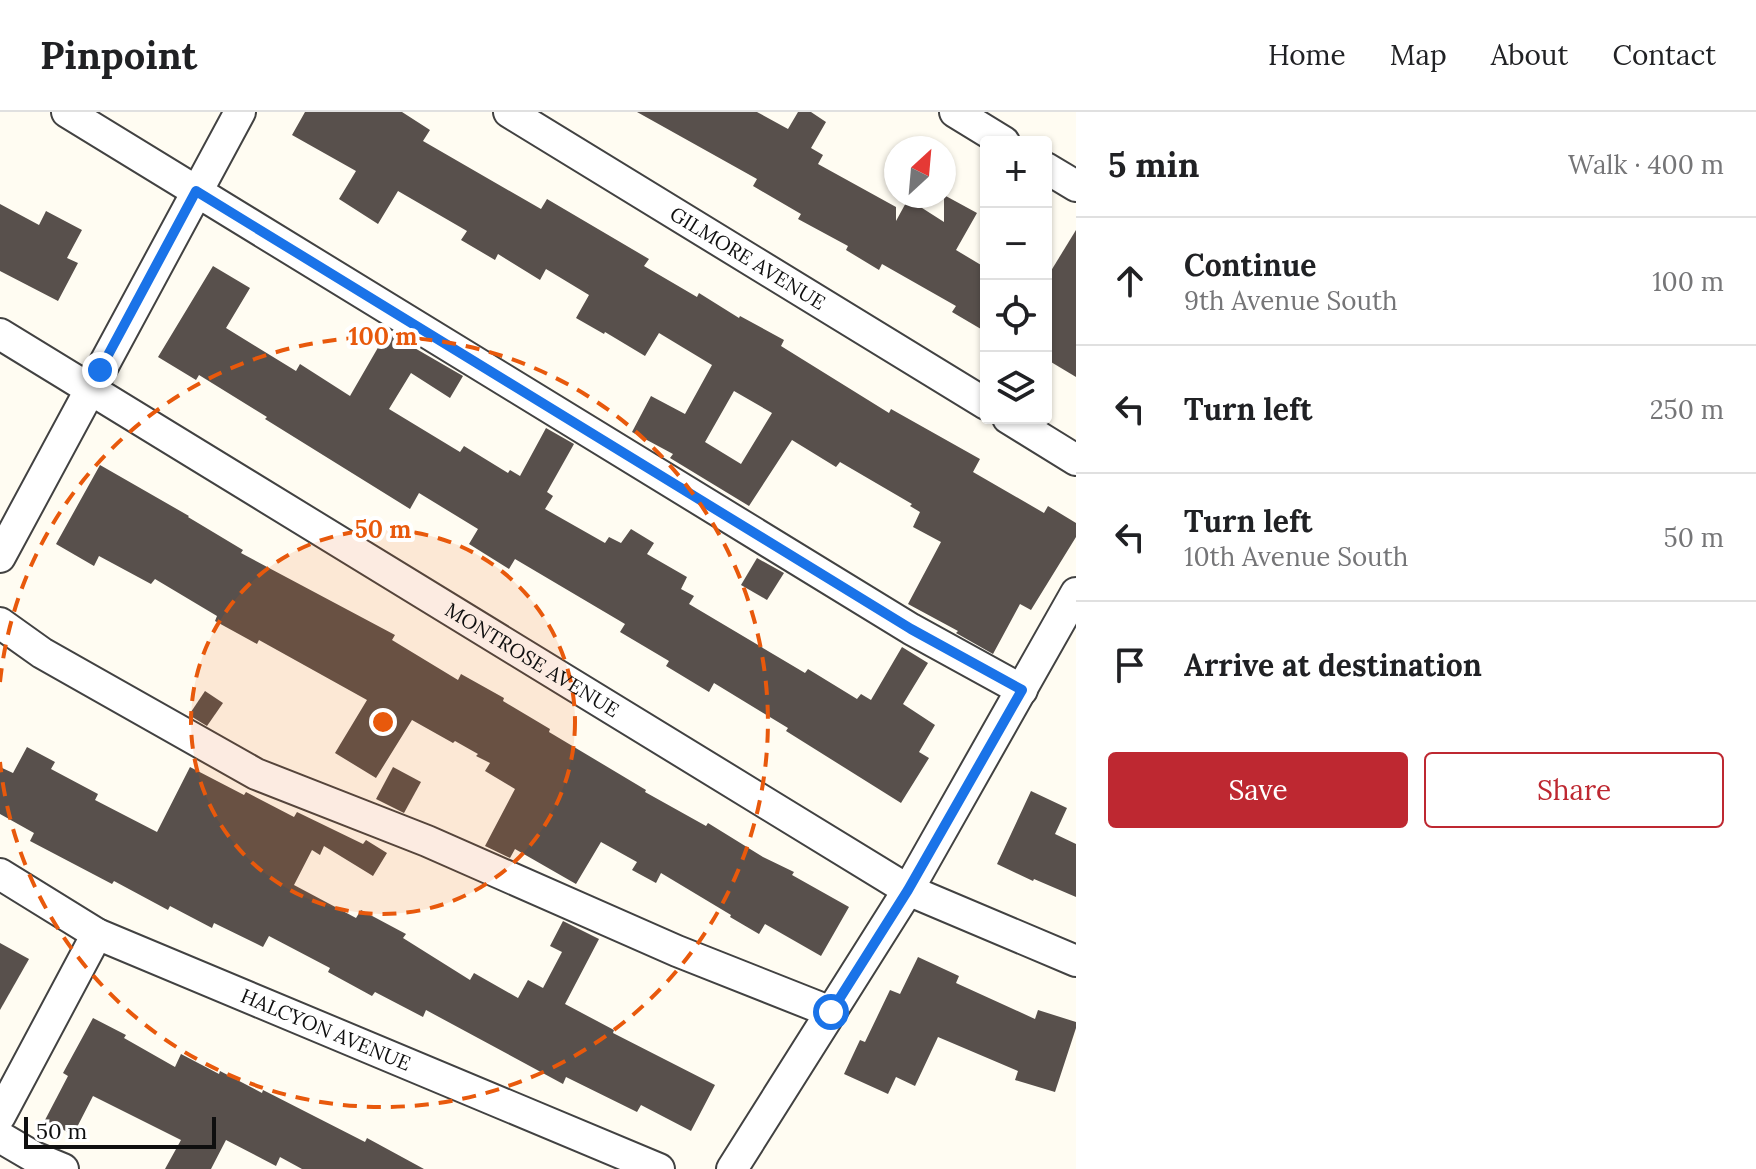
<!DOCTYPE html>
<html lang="en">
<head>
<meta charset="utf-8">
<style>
	body { margin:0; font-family:Lora,serif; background:#f2f2f2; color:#202124 }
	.controls { position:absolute; right:24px; top:24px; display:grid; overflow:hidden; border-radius:8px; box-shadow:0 2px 6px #0004 }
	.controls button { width:72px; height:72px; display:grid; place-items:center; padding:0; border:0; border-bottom:2px solid #e0e0e0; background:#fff; color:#202124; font:40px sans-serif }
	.compass { position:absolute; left:884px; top:24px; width:72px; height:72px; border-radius:50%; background:#fff; box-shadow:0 2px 6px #0004; rotate:26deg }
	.scale { position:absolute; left:24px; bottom:20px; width:192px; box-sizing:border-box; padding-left:8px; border:4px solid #0f0f0f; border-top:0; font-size:22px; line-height:28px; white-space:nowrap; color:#0f0f0f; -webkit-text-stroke:6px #fff; paint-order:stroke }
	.stop { position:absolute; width:24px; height:24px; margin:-18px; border:6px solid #1a73e8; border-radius:50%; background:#fff }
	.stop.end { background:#1a73e8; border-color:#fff; box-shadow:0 2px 8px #0008 }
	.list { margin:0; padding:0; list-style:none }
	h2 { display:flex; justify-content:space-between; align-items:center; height:104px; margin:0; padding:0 32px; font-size:34px }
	h2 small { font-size:26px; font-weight:400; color:#757577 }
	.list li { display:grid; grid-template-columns:52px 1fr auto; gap:24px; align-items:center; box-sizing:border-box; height:128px; padding:0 32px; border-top:2px solid #e0e0e0 }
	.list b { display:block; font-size:30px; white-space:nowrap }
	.list p { margin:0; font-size:26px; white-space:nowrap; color:#757577 }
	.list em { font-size:26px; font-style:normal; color:#757577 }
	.actions { display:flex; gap:16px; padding:24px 32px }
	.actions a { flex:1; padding:18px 0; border:2px solid #be2831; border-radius:8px; text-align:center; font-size:28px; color:#be2831 }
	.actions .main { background:#be2831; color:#fff }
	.icon { flex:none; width:44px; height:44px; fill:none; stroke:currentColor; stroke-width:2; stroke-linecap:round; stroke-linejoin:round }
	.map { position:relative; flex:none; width:1076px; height:1057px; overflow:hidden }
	header { display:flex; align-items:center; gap:48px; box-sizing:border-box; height:112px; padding:0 40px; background:#fff; border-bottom:2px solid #e0e0e0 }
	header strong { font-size:38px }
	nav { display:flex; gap:44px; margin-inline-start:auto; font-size:28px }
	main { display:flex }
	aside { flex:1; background:#fff }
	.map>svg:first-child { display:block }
	.building { fill:#58504c; fill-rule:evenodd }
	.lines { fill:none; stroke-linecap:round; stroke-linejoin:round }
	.minor-casing { stroke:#424242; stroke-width:34 }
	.minor { stroke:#fff; stroke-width:30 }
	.route { stroke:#1a73e8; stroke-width:10 }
	.ring { fill:none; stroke:#e8590c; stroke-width:4; stroke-dasharray:14 10 }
	.labels { text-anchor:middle; stroke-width:8; stroke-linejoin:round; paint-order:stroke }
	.street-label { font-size:20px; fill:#0f0f0f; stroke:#fff }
	.centre { fill:#e8590c; stroke:#fff; stroke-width:4 }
	.ring-label { font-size:24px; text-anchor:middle; font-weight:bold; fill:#e8590c; stroke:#fff; stroke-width:8; stroke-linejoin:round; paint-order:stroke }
</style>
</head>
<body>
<header>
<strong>Pinpoint</strong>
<nav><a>Home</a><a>Map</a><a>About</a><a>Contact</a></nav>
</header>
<main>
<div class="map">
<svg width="1076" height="1057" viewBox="0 0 1076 1057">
	<rect width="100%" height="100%" fill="#fffcf2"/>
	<!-- building -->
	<g class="building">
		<path d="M305,0H402L430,18L423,29L541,97L547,87L649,147L644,154L697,185L699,181L739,206L740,204L784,228L781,234L889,301L891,297L980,347L973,360L1044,401L1048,394L1076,411V425L1031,498L1020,492L993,542L956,521L958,519L908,492L941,430L913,415L920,400L910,394L912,392L840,350L836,355L792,328L749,394L670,346L673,342L632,320L651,284L685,302L712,253L659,221L645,244L605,220L604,222L576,206L589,183L546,157L540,168L498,142L495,148L461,128L467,119L398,79L378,112L339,87L356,59L292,23ZM734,279L772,301L741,352L705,330Z"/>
		<polygon points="637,0 757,0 788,17 798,0 811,0 826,10 811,36 823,43 818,52 896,95 896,109 908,87 944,110 944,83 977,101 956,138 986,156 986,220 952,200 956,194 882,152 879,158 846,138 848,134 798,107 801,102 753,74 757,67"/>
		<polygon points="0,92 39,113 46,99 82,118 67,146 78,151 58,189 0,159"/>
		<polygon points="1076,118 1076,265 1046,247 1046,167"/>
		<polygon points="213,154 250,176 226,216 296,259 300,252 350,284 387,220 463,264 450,286 411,261 389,297 460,340 464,334 508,361 510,358 520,364 546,316 574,332 547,380 553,384 545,397 605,431 609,425 621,431 631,417 654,431 647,442 687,465 681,477 694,484 689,492 805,561 808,557 857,587 861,582 871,588 902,535 928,551 903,592 935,613 919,640 929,646 901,691 786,619 788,616 714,571 709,580 666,554 669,549 620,520 625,512 515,447 509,457 469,432 478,417 419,381 410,397 265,307 267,305 199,263 196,268 158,245"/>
		<polygon points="100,353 189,404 188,405 243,438 241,441 395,523 392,528 458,568 461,562 504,586 503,589 550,617 549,620 646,678 645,680 706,714 708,711 763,745 794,760 792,763 849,795 821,844 765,812 759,822 730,805 731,803 661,761 656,771 632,758 637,750 601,730 576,772 515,737 510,746 485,734 515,677 485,659 490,651 476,644 478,642 455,629 453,631 412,608 376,666 335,641 367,588 259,528 257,532 215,509 217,504 155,467 151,472 99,444 94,454 56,432"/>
		<polygon points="757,446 784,461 767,488 741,473"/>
		<polygon points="205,579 223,591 207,614 189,603"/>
		<polygon points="27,635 55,650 51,657 98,682 95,688 157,720 190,655 244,683 246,680 294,705 297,700 363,732 366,728 387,741 373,764 324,734 320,743 312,738 294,773 356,806 361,798 406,822 403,826 470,868 474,861 518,886 528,868 543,876 562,840 550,834 563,809 599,827 565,892 614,918 613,921 715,973 691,1019 641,993 637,1000 566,965 563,972 426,898 423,905 375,880 372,884 328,860 330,856 269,824 263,835 214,811 212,816 170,794 168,798 114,769 112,772 30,729 34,721 0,702 0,655 13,661"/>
		<polygon points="393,655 421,670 404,701 376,687"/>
		<polygon points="1031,679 1067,696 1055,722 1076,732 1076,785 1034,767 1033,769 997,752"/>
		<polygon points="0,831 29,847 0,898"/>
		<polygon points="918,845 959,864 956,871 1035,907 1038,898 1076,910 1076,916 1055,980 1015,968 1018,959 938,925 915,974 896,965 888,982 844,962 860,928 865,930 890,878 900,882"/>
		<polygon points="93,906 126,923 124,926 175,955 181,942 219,962 220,959 262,981 263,978 365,1030 367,1026 424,1057 302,1057 280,1045 276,1054 226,1028 211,1057 165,1057 181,1028 93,984 73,1023 45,1008 68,964 63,961"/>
	</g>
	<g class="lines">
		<!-- minor casing -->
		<g class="minor-casing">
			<g id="minor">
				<polyline points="67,0 911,517 1022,578"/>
				<path id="s1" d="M509,0L986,292"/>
				<polyline points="955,0 1004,30"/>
				<polyline points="1046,56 1076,74"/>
				<path id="s2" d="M0,222L908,778L1076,849"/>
				<polyline points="1008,306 1076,348"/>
				<polyline points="0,445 240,0"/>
				<polyline points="0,511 42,541 256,662 427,729 677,839 831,900"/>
				<path id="s3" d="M0,762L97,822L659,1057"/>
				<polyline points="0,1004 97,822"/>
				<polyline points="0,1025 34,1045 63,1057"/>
				<polyline points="732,1057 908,778 1076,481"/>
			</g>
		</g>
		<!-- minor -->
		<use href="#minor" class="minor"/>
	</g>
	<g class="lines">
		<!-- route -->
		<polyline class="route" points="100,258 196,79 911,517 1022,578 908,778 831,900"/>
	</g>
	<!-- distance rings -->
	<circle cx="383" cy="610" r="192" fill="#e8590c" fill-opacity=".12"/>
	<g class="ring">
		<circle cx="383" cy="610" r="192"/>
		<path d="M0 570A385 385 0 1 1 0 650"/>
	</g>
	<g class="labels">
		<!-- street labels -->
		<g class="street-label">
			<text dy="7" stroke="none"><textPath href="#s1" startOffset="280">GILMORE AVENUE</textPath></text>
			<text dy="7" stroke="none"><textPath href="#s2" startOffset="624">MONTROSE AVENUE</textPath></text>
			<text dy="7" stroke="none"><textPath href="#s3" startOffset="362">HALCYON AVENUE</textPath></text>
		</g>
	</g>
	<circle cx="383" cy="610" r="12" class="centre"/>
	<g class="ring-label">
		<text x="383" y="233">100 m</text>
		<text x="383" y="426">50 m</text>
	</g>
</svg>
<div class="controls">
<button>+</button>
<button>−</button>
<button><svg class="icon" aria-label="locate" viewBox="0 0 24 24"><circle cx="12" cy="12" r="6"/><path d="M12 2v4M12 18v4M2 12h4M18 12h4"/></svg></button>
<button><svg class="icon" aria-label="layers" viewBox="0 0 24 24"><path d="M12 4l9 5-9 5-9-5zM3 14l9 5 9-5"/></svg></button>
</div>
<svg class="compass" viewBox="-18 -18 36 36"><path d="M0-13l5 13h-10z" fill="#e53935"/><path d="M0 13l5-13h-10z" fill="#757577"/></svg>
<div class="scale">50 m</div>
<div class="stop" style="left:831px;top:900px"></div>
<div class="stop end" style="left:100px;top:258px"></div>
</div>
<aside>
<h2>5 min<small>Walk · 400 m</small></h2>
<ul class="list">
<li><svg class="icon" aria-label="ahead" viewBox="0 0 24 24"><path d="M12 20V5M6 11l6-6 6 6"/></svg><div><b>Continue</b><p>9th Avenue South</p></div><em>100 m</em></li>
<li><svg class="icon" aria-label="left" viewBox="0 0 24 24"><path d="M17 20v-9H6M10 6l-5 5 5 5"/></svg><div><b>Turn left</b></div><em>250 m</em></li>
<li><svg class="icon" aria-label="left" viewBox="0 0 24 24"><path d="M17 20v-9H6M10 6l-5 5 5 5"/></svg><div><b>Turn left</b><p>10th Avenue South</p></div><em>50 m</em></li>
<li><svg class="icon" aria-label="arrive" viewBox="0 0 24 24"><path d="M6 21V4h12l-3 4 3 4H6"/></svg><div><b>Arrive at destination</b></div></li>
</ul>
<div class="actions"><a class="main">Save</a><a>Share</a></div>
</aside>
</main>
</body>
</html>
